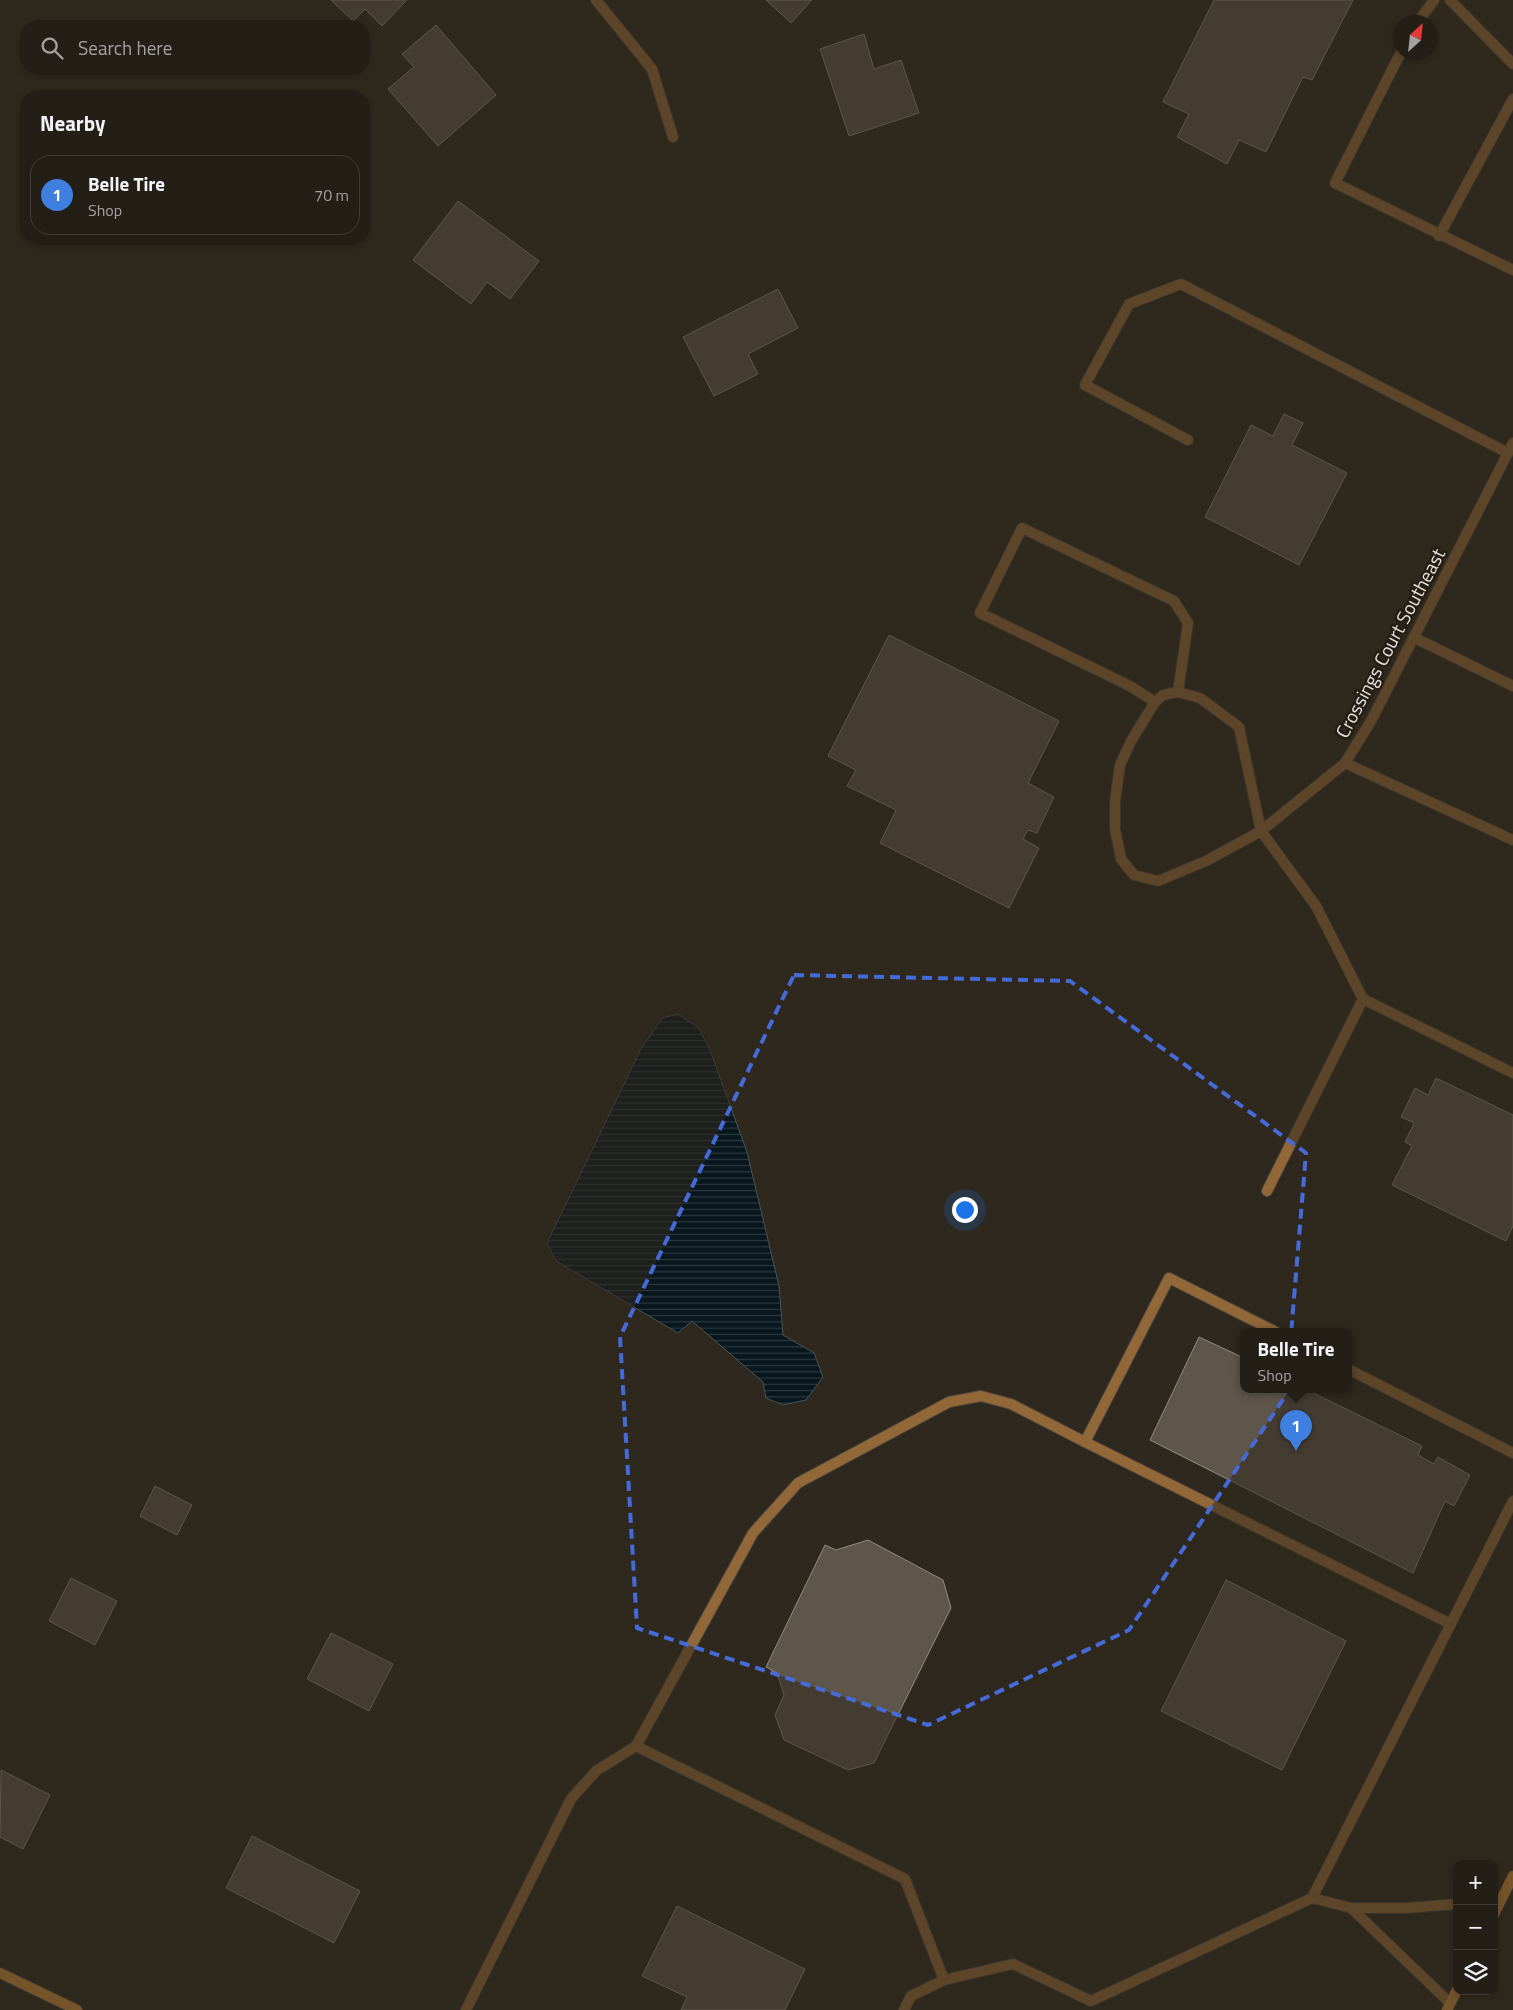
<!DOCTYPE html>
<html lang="en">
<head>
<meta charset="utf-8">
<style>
	body { margin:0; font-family:"Titillium Web",sans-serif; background:#2b271f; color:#f1f3f6 }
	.controls { position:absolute; right:15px; bottom:15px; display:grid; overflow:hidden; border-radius:10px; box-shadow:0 2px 8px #0003 }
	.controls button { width:45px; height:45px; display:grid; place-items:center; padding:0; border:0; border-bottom:1px solid #403c35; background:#231e16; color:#f1f3f6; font:25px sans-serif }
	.compass { position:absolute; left:1393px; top:15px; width:45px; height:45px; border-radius:50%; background:#231e16; box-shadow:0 2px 8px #0003; rotate:27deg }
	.you { position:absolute; left:964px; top:1209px; width:18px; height:18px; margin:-12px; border:4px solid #fff; border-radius:50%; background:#1a73e8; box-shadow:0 0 0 8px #1a73e833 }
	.badge { display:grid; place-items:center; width:32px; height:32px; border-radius:50%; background:#eaaa38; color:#fff; font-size:16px; font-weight:700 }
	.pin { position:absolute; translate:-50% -41px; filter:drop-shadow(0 1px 2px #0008) }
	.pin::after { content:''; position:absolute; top:26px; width:18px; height:15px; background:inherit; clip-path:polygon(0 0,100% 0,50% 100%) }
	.popup { position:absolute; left:1240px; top:1328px; width:112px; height:65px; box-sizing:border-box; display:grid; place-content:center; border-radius:10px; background:#231e16; filter:drop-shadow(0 1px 4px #0005); font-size:16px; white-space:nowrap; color:#a3a2a1 }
	.popup b { font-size:19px; color:#f1f3f6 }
	.popup::after { content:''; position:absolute; left:50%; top:100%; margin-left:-10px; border:10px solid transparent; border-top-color:#231e16 }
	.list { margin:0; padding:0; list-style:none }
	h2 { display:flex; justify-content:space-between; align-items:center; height:65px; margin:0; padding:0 20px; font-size:21px }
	h2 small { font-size:16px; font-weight:400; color:#a3a2a1 }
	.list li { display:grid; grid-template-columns:32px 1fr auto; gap:15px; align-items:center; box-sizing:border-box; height:80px; margin:0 10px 10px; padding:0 10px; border:1px solid #403c35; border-radius:20px }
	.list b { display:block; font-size:19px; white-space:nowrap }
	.list p { margin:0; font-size:16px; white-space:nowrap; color:#a3a2a1 }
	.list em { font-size:16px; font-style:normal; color:#a3a2a1 }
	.icon { flex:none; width:28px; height:28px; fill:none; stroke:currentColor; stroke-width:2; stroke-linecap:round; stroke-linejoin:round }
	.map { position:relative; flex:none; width:1513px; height:2010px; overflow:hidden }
	.search { position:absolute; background:#231e16; box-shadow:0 2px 8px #0003; left:20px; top:20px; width:350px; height:55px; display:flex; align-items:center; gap:12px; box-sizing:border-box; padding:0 18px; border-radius:20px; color:#a3a2a1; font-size:19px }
	.panel { position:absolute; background:#231e16; box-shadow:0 2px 8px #0003; left:20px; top:90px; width:350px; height:155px; border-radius:20px }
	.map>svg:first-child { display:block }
	.water { fill:url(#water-rules); stroke:#4a5456 }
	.building { fill:#5e564b; stroke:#948b7f }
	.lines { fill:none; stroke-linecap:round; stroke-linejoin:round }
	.lane-casing { stroke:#4c463c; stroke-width:12 }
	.street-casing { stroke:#4c463c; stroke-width:12 }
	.secondary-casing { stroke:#4c463c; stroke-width:12 }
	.lane { stroke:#926839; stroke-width:10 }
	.street { stroke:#926839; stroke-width:10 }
	.secondary { stroke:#cd8b3a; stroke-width:10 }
	.marked { fill:none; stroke:#456bd8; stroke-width:4; stroke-dasharray:10 6; stroke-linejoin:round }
	.labels { text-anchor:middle; stroke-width:5; stroke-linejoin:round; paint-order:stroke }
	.street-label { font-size:19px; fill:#e5e1da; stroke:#251e15 }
</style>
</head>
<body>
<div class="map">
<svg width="1513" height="2010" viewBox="0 0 1513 2010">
	<defs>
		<pattern id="water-rules" width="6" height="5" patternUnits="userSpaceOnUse" patternTransform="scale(1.25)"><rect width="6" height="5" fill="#08171e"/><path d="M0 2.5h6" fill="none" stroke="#2c383e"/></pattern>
	</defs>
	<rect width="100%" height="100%" fill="#2f281e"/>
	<!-- water -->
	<polygon class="water" points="678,1014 699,1028 710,1050 747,1152 779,1286 783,1335 814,1353 823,1377 806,1400 783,1405 766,1398 763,1382 692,1321 678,1333 556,1261 547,1243 641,1049 662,1018"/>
	<!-- building -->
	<g class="building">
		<polygon points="331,0 407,0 382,26 365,9 353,21"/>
		<polygon points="766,0 812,0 791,23"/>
		<polygon points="1214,0 1353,0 1312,80 1303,77 1266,152 1239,140 1227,164 1177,137 1189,114 1163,102"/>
		<polygon points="436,25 496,95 438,146 388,89 414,67 402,54"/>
		<polygon points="864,34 874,69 901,60 919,113 849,136 820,49"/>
		<polygon points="458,201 539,261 510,299 487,282 471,304 413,260"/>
		<polygon points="778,289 798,328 748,354 758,374 714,396 683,337"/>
		<polygon points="1284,414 1303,423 1292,445 1347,473 1299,565 1205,517 1251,425 1273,436"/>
		<polygon points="889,635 1059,721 1028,783 1054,797 1037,833 1028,830 1023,839 1039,848 1009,908 880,843 896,810 847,786 856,770 828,756"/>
		<polygon points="1436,1078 1513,1115 1513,1226 1506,1241 1392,1185 1412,1146 1405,1142 1414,1123 1401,1117 1415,1088 1428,1095"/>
		<polygon points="1199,1337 1244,1358 1244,1390 1307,1390 1422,1446 1418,1455 1434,1464 1438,1457 1470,1475 1454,1506 1445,1501 1413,1573 1150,1440"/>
		<polygon points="155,1486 192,1505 177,1535 140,1516"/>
		<polygon points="868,1540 943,1580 951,1608 874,1763 848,1770 784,1740 775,1715 784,1695 777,1673 766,1667 825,1545 836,1550"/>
		<polygon points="71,1578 117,1601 95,1645 49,1621"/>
		<polygon points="1226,1580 1346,1641 1282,1770 1161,1711"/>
		<polygon points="331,1633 393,1664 369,1711 307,1679"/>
		<polygon points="1,1770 50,1795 23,1849 0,1837"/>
		<polygon points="252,1836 360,1891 334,1943 226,1888"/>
		<polygon points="677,1906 805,1969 785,2010 681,2010 687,1997 642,1976"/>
	</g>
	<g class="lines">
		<!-- lane casing -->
		<g class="lane-casing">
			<g id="lane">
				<polyline points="1450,0 1513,64"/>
				<polyline points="1418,22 1434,0"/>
				<polyline points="1401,52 1335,183 1513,270"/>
				<polyline points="1439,236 1513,99"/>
				<polyline points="1188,440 1085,385 1129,304 1181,284 1508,453"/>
				<polyline points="1415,638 1513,686"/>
				<polyline points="1155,702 1130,686 980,613 1022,528 1174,601 1188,623 1178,692"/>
				<polyline points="1345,763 1513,840"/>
				<polyline points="1261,831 1206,861 1158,881 1134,875 1121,859 1115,829 1115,802 1120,765 1131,741 1155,702 1163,695 1178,692 1200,698 1239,727 1261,831 1316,906 1363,999 1267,1191"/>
				<polyline points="1363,999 1513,1073"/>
				<polyline points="1348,1369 1513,1453"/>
				<polyline points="1085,1442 1451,1624"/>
				<polyline points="636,1746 905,1879 944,1980 1013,1964 1091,2001 1312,1898 1513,1501"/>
				<polyline points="1312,1898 1351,1908 1407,1908 1457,1904"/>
				<polyline points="1351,1908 1450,2003"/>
				<polyline points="466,2010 571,1799 596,1771 636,1746 753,1533 798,1483 949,1402 981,1396 1011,1404 1085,1442 1169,1278 1276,1332"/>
				<polyline points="904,2010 911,1996 944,1980"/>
			</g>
		</g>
		<!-- street casing -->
		<g class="street-casing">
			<g id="street">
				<polyline points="596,0 652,69 673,137"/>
				<polyline points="1261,831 1345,763 1371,721 1513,443"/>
			</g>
		</g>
		<!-- secondary casing -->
		<g class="secondary-casing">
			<g id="secondary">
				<polyline points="1494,1914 1513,1876"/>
				<polyline points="0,1973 77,2010"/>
				<polyline points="1447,2010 1457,1990"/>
			</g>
		</g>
		<!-- lane -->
		<use href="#lane" class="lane"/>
		<!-- street -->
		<use href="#street" class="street"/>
		<!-- secondary -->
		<use href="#secondary" class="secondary"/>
	</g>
	<!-- marked area -->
	<path d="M0 0H1513V2010H0ZM794,975L1070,981L1306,1153L1286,1395L1129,1630L928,1725L637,1628L620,1337Z" fill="#2f281e" fill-opacity=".55" fill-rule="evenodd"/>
	<path class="marked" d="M794,975L1070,981L1306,1153L1286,1395L1129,1630L928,1725L637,1628L620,1337Z"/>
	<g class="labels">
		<!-- street labels -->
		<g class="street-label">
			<text transform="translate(1390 643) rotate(-62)" y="7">Crossings Court Southeast</text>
		</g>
	</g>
</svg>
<div class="controls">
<button>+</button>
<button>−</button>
<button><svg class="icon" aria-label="layers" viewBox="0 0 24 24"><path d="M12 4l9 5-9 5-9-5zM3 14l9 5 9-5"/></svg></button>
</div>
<svg class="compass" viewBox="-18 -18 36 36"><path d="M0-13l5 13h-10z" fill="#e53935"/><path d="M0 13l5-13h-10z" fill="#a3a2a1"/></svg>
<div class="you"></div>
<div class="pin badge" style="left:1296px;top:1451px;background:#3f7fe0">1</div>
<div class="popup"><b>Belle Tire</b>Shop</div>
<div class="search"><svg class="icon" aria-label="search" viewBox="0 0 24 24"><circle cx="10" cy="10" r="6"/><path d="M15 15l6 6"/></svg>Search here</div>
<section class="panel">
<h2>Nearby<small></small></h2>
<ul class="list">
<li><span class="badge" style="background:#3f7fe0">1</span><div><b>Belle Tire</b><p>Shop</p></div><em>70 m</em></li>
</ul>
</section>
</div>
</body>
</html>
